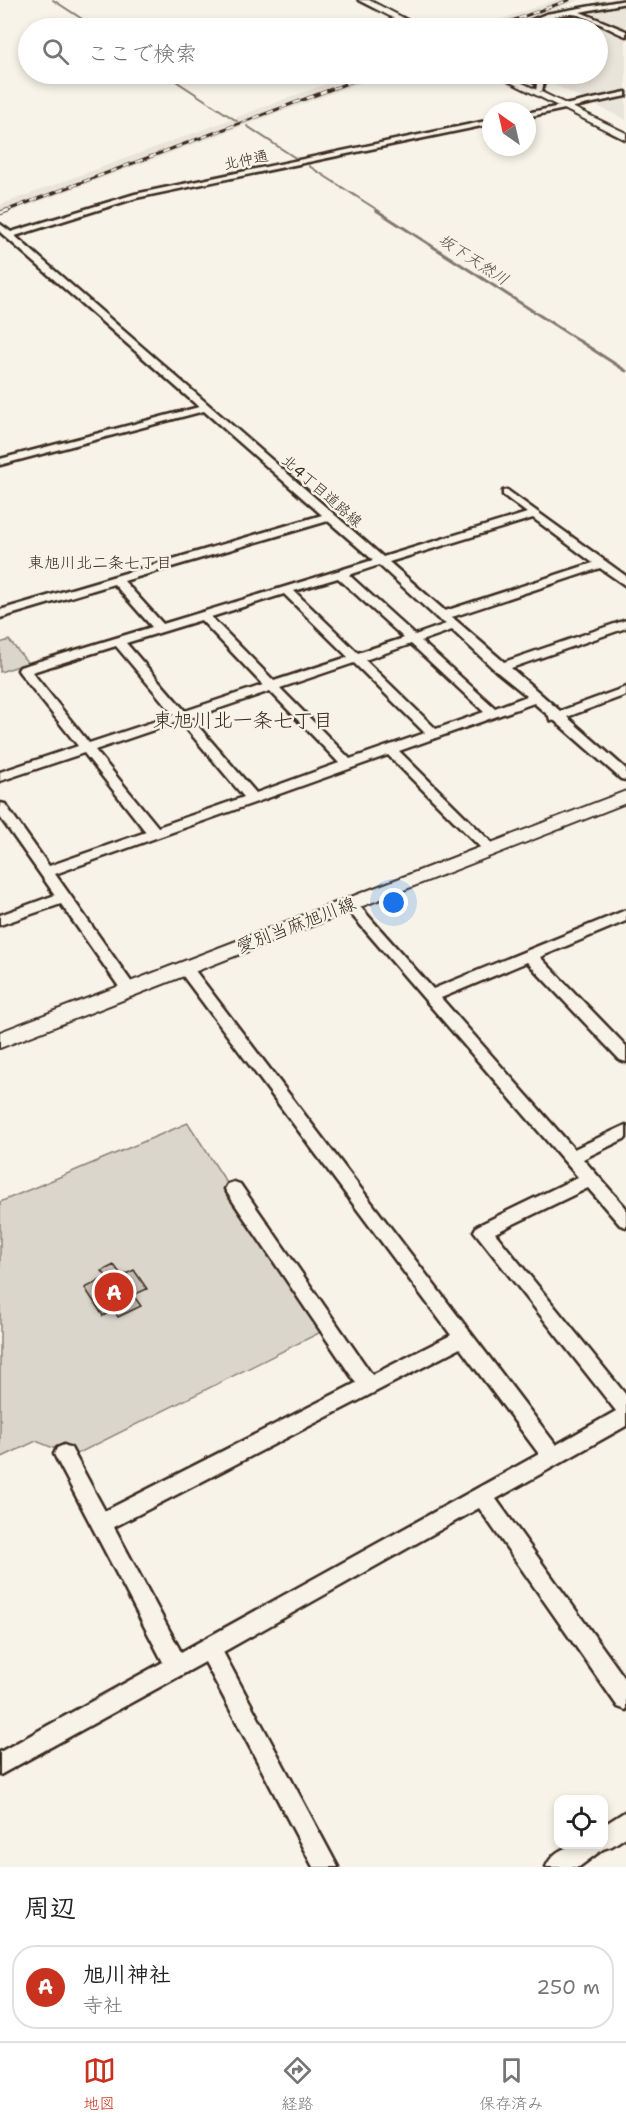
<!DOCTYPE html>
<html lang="ja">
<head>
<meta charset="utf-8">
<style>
	body { margin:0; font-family:"Shantell Sans","Klee One",sans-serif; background:#f6f6f6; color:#222 }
	.controls { position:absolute; right:18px; bottom:18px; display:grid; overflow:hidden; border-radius:12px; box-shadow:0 3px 9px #0003 }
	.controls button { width:54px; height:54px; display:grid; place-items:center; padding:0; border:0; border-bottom:2px solid #e0e0e0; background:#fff; color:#222; font:30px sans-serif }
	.compass { position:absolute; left:482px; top:102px; width:54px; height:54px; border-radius:50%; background:#fff; box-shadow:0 3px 9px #0003; rotate:326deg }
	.you { position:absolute; left:394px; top:903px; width:21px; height:21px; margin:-15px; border:4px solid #fff; border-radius:50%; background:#1a73e8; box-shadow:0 0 0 9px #1a73e833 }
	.badge { display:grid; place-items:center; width:39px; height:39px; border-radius:50%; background:#c8321e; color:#fff; font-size:20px; font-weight:700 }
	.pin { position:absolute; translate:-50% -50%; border:3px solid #fff; box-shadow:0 2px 6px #0006 }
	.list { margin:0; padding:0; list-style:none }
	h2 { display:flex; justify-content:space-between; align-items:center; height:78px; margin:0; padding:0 24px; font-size:26px }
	h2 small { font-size:20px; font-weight:400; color:#767676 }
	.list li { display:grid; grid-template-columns:39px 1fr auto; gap:18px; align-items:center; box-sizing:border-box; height:84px; margin:0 12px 12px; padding:0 12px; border:2px solid #e0e0e0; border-radius:24px }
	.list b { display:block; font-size:22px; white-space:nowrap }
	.list p { margin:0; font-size:20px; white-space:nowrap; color:#767676 }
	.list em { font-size:20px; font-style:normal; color:#767676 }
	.icon { flex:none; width:33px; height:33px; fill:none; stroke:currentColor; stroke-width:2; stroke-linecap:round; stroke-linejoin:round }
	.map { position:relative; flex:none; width:626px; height:1867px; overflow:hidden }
	.search { position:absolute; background:#fff; box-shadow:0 3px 9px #0003; left:18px; right:18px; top:18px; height:66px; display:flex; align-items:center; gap:15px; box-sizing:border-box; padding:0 21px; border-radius:33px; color:#767676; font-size:22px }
	.sheet { height:174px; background:#fff }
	nav { display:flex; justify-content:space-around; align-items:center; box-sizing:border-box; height:84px; border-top:2px solid #e0e0e0; background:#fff; font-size:16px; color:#767676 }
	nav a { display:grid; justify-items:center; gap:3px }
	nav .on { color:#c8321e }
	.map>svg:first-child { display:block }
	.built { fill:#e9e4d9 }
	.green { fill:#dbd6cb; stroke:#8b8074; stroke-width:1.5 }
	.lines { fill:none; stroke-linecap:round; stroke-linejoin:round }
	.stream-far1 { stroke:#84786c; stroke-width:2 }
	.stream { stroke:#84786c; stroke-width:3 }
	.building { fill:#c8c1b6; stroke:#3b2a1e; stroke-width:1.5 }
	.minor-casing { stroke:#3b2a1e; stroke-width:5 }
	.major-casing { stroke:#3b2a1e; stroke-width:4 }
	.minor { fill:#f7f3e8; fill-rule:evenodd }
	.major { fill:#f7f3e8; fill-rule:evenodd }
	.rail-far1-casing { stroke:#3b2a1e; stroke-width:3 }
	.rail-casing { stroke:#3b2a1e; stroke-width:4.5 }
	.rail-far1 { stroke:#f7f3e8; stroke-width:2; stroke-dasharray:7; stroke-linecap:butt }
	.rail { stroke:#f7f3e8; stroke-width:3; stroke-dasharray:9; stroke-linecap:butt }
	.labels { text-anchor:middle; stroke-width:5; stroke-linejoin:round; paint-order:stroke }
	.far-street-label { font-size:15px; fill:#3b2a1e; stroke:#f7f3e8 }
	.far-water-label { font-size:16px; font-style:italic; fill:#5f5145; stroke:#f7f3e8 }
	.far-neighbourhood-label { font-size:16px; fill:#3b2a1e; stroke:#f7f3e8 }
	.street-label { font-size:18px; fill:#3b2a1e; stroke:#f7f3e8 }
	.neighbourhood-label { font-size:20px; fill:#3b2a1e; stroke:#f7f3e8 }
</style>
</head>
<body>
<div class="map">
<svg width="626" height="1867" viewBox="0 0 626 1867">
	<rect width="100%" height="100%" fill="#f7f3e8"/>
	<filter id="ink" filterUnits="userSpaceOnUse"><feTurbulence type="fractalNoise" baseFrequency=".0167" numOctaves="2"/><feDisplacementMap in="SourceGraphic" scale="12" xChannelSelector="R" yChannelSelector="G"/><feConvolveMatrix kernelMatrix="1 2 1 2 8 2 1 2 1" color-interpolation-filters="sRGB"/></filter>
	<g filter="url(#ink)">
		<!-- built -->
		<g class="built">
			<polygon points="556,0 580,0 504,28 476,28"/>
			<polygon points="594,0 626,0 626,120 532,74 598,74 598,28 519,28 566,9 598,2"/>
			<polygon points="353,74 384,74 0,216 0,205"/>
		</g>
		<!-- green -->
		<g class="green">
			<polygon points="9,640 28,663 0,672 0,643"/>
			<polygon points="188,1123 323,1331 73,1456 36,1441 0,1458 0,1202"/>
		</g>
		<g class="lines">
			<!-- stream-far1 -->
			<g class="stream-far1">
				<polyline points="53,0 96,28"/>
				<polyline points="165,74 237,121"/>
				<polyline points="247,126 297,159"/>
				<polyline points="309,166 379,211"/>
			</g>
			<!-- stream -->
			<polyline class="stream" points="376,210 626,371"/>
		</g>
		<!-- building -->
		<polygon class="building" points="114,1265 122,1276 134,1270 147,1289 133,1295 141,1306 118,1317 114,1310 103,1316 85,1288 107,1277 102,1271"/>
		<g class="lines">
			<!-- minor casing -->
			<g class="minor-casing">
				<g id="minor">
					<path d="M626,0V3L580,12L626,31V36C611,31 584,13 570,14C550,14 530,30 512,28L546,14Z"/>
					<polygon points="520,74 528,74 544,81 542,91 536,91 537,84"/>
					<polygon points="626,92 626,96 527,117 527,113"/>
					<path d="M491,120V124L136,198L15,236L383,557L527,513L503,495V491L507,490L626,576V586L600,568L452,617L504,662L626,620V628L511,668L560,711L626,687V695L567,717L626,769V780L621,779L555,721L550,720L549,716L534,703L399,751L496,847L498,850L496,853H486L388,755L55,874L137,990L134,994H124L61,904L0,925V915L55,895L0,817V803L5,804L49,866L146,832L84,753L0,781V772L78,746L20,673L18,670L20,667L152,627L114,584L0,618V610L322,515L204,411L0,465V459L199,407L0,232V224L11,232L135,194ZM533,518L593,563L445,611L389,562ZM328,521L373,560L163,624L124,581ZM379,565L438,619L446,624L415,635L349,575ZM338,578L404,638L358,653L294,591ZM284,594L348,657L274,681L211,617ZM201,620L263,685L185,711L126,643ZM452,630L496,671L527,696L495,708L421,641ZM411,644L484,712L436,729L365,660ZM116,646L174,715L89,743L32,672ZM354,663L425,733L350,759L280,688ZM270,691L339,763L256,793L191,718ZM180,721L244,797L158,827L95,750Z"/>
					<path d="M350,899L355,901L433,989L626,910V921L540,957L626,1046V1062L620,1060L527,962L441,998L574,1149L626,1125V1138L583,1159L626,1208V1227L620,1225L588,1188L495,1233L626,1395V1426L496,1499L626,1680V1710L618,1707L479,1508L223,1652L338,1867H313L205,1662L0,1775V1752L163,1662L57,1460L54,1454L57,1448L64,1445L71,1448L105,1511L356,1383L228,1194L225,1189L228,1184L234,1182L240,1184L372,1375L451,1335L180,972L177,968L180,964H190L556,1445L616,1411L474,1231L477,1226L578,1177L345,907L343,904ZM460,1348L539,1454L181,1652L114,1527Z"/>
					<path d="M626,1811V1837L612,1846L603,1849L579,1867H546C556,1843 582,1844 604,1844V1825Z"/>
				</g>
			</g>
			<!-- major casing -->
			<g class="major-casing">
				<g id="major">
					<polygon points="358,0 369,0 423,28 413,28"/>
					<polygon points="494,74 504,74 626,133 626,140"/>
					<polygon points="626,791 626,803 0,1048 0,1032"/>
				</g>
			</g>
			<!-- minor -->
			<use href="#minor" class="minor"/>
			<!-- major -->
			<use href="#major" class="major"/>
			<!-- rail-far1 casing -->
			<g class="rail-far1-casing">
				<g id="rail-far1">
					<polyline points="492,28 569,0"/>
					<polyline points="5,211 372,74"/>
				</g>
			</g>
			<!-- rail casing -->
			<g class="rail-casing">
				<polyline id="rail" points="0,213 9,210"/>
			</g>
			<!-- rail-far1 -->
			<use href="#rail-far1" class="rail-far1"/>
			<!-- rail -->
			<use href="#rail" class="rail"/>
		</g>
	</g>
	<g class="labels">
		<!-- far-street labels -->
		<g class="far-street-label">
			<text transform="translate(246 160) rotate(-12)" y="5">北仲通</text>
			<text transform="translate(322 491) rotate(41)" y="5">北4丁目道路線</text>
		</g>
		<!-- far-water labels -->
		<g class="far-water-label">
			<text transform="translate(474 259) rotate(33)" y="6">坂下天然川</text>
		</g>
		<!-- far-neighbourhood labels -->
		<g class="far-neighbourhood-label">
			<text x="100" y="568">東旭川北二条七丁目</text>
		</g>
		<!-- street labels -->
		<g class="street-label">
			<text transform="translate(296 925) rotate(-21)" y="6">愛別当麻旭川線</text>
		</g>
		<!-- neighbourhood labels -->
		<g class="neighbourhood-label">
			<text x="243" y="727">東旭川北一条七丁目</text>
		</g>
	</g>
</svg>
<div class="controls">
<button><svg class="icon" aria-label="locate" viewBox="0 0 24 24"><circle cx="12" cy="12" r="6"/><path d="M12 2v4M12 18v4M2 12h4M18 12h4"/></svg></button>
</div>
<svg class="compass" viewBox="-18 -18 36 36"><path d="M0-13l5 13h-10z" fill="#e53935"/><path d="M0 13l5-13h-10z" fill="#767676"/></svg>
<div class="you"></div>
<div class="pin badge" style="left:114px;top:1292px">A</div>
<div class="search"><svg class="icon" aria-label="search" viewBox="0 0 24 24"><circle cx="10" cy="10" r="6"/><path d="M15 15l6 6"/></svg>ここで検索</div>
</div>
<section class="sheet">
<h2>周辺<small></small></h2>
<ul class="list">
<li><span class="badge">A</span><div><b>旭川神社</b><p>寺社</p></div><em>250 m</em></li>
</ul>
</section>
<nav>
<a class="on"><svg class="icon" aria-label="map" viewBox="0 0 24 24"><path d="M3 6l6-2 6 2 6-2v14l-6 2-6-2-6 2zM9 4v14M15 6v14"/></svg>地図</a>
<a><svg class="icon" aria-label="directions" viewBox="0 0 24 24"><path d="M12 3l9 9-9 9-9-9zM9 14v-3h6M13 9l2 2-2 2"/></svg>経路</a>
<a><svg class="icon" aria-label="saved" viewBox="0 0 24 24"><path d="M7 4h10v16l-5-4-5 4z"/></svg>保存済み</a>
</nav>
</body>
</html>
